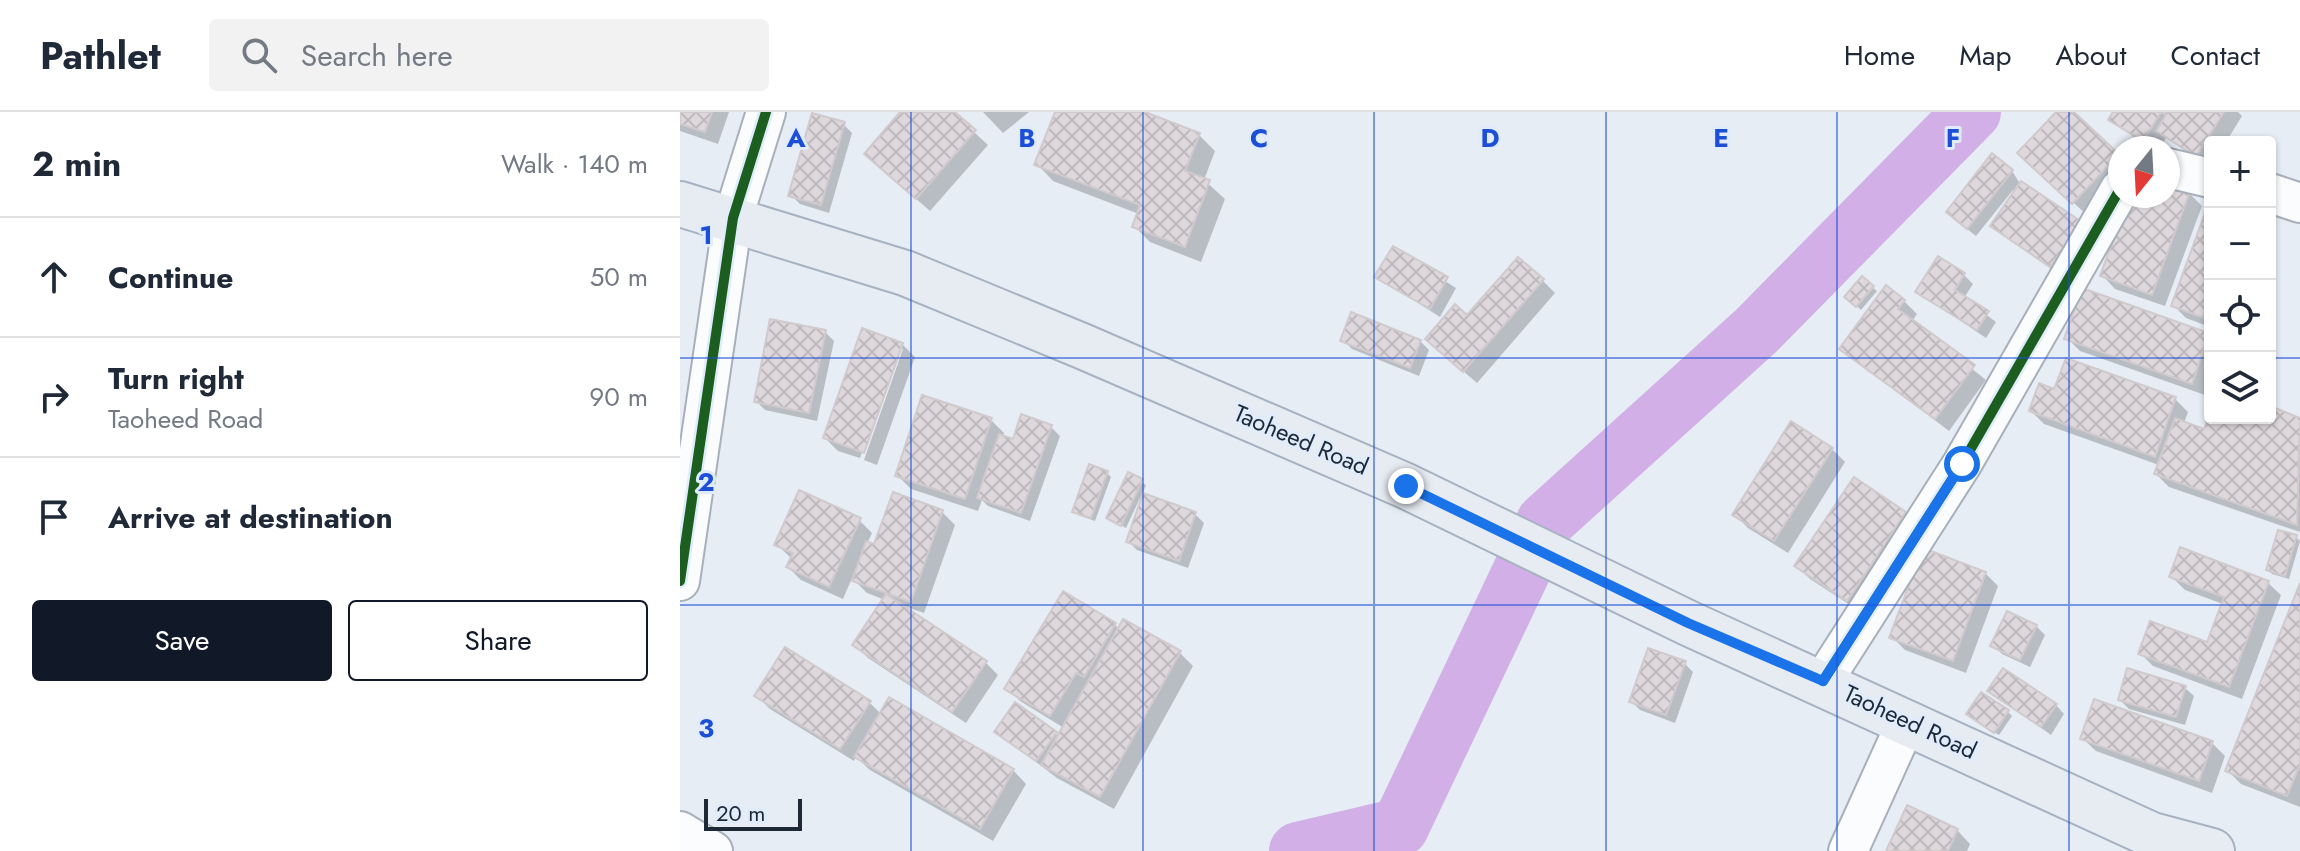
<!DOCTYPE html>
<html lang="en">
<head>
<meta charset="utf-8">
<style>
	body { margin:0; font-family:Jost,sans-serif; background:#f2f2f3; color:#1f2937 }
	.controls { position:absolute; right:24px; top:24px; display:grid; overflow:hidden; border-radius:8px; box-shadow:0 2px 6px #0004 }
	.controls button { width:72px; height:72px; display:grid; place-items:center; padding:0; border:0; border-bottom:2px solid #e0e1e3; background:#fff; color:#1f2937; font:40px sans-serif }
	.compass { position:absolute; left:1428px; top:24px; width:72px; height:72px; border-radius:50%; background:#fff; box-shadow:0 2px 6px #0004; rotate:198deg }
	.scale { position:absolute; left:24px; bottom:20px; width:98px; box-sizing:border-box; padding-left:8px; border:4px solid #1e2937; border-top:0; font-size:22px; line-height:28px; white-space:nowrap; color:#1e2937; -webkit-text-stroke:6px #e0ecfb; paint-order:stroke }
	.stop { position:absolute; width:24px; height:24px; margin:-18px; border:6px solid #1a73e8; border-radius:50%; background:#fff }
	.stop.end { background:#1a73e8; border-color:#fff; box-shadow:0 2px 8px #0008 }
	.list { margin:0; padding:0; list-style:none }
	h2 { display:flex; justify-content:space-between; align-items:center; height:104px; margin:0; padding:0 32px; font-size:34px }
	h2 small { font-size:26px; font-weight:400; color:#747a83 }
	.list li { display:grid; grid-template-columns:52px 1fr auto; gap:24px; align-items:center; box-sizing:border-box; height:120px; padding:0 32px; border-top:2px solid #e0e1e3 }
	.list b { display:block; font-size:30px; white-space:nowrap }
	.list p { margin:0; font-size:26px; white-space:nowrap; color:#747a83 }
	.list em { font-size:26px; font-style:normal; color:#747a83 }
	.actions { display:flex; gap:16px; padding:24px 32px }
	.actions a { flex:1; padding:18px 0; border:2px solid #111827; border-radius:8px; text-align:center; font-size:28px; color:#111827 }
	.actions .main { background:#111827; color:#fff }
	.icon { flex:none; width:44px; height:44px; fill:none; stroke:currentColor; stroke-width:2; stroke-linecap:round; stroke-linejoin:round }
	.map { position:relative; flex:none; width:1620px; height:739px; overflow:hidden }
	header { display:flex; align-items:center; gap:48px; box-sizing:border-box; height:112px; padding:0 40px; background:#fff; border-bottom:2px solid #e0e1e3 }
	header strong { font-size:38px }
	nav { display:flex; gap:44px; margin-inline-start:auto; font-size:28px }
	.search { width:560px; height:72px; background:#f2f2f3; display:flex; align-items:center; gap:20px; box-sizing:border-box; padding:0 28px; border-radius:8px; color:#747a83; font-size:30px }
	main { display:flex }
	aside { flex:1; background:#fff }
	.map>svg:first-child { display:block }
	.shadow { fill:#0003 }
	.lines { fill:none; stroke-linecap:round; stroke-linejoin:round }
	.river { stroke:#d2afe6; stroke-width:58 }
	.building { fill:url(#building-cross-hatch); stroke:#d0cacd; stroke-width:2 }
	.minor-casing { stroke:#a7b0ba; stroke-width:42 }
	.primary-casing { stroke:#a6b2c1; stroke-width:48 }
	.minor { stroke:#fbfcfe; stroke-width:38 }
	.primary { stroke:#e7ecf3; stroke-width:44 }
	.cycleway-casing { stroke:#e0ecfb; stroke-width:15 }
	.cycleway { stroke:#1b5e20; stroke-width:10 }
	.route { stroke:#1a73e8; stroke-width:10 }
	.grid { fill:none; stroke:#1d4ed8; stroke-width:2; stroke-opacity:0.55 }
	.labels { text-anchor:middle; stroke-width:6; stroke-linejoin:round; paint-order:stroke }
	.street-label { font-size:24px; fill:#1e2937; stroke:#e0ecfb }
	.grid-label { font-size:26px; text-anchor:middle; font-weight:bold; fill:#1d4ed8; stroke:#e0ecfb; stroke-width:6; stroke-linejoin:round; paint-order:stroke }
</style>
</head>
<body>
<header>
<strong>Pathlet</strong>
<div class="search"><svg class="icon" aria-label="search" viewBox="0 0 24 24"><circle cx="10" cy="10" r="6"/><path d="M15 15l6 6"/></svg>Search here</div>
<nav><a>Home</a><a>Map</a><a>About</a><a>Contact</a></nav>
</header>
<main>
<aside>
<h2>2 min<small>Walk · 140 m</small></h2>
<ul class="list">
<li><svg class="icon" aria-label="ahead" viewBox="0 0 24 24"><path d="M12 20V5M6 11l6-6 6 6"/></svg><div><b>Continue</b></div><em>50 m</em></li>
<li><svg class="icon" aria-label="right" viewBox="0 0 24 24"><path d="M7 20v-9h11M14 6l5 5-5 5"/></svg><div><b>Turn right</b><p>Taoheed Road</p></div><em>90 m</em></li>
<li><svg class="icon" aria-label="arrive" viewBox="0 0 24 24"><path d="M6 21V4h12l-3 4 3 4H6"/></svg><div><b>Arrive at destination</b></div></li>
</ul>
<div class="actions"><a class="main">Save</a><a>Share</a></div>
</aside>
<div class="map">
<svg width="1620" height="739" viewBox="0 0 1620 739">
	<defs>
		<pattern id="building-cross-hatch" width="8" height="8" patternUnits="userSpaceOnUse" patternTransform="scale(2)"><rect width="8" height="8" fill="#ded8dc"/><path d="M0 0l8 8M0 8l8-8" fill="none" stroke="#beb9bd"/></pattern>
	</defs>
	<rect width="100%" height="100%" fill="#e6edf5"/>
	<!-- shadow -->
	<g class="shadow">
		<polygon points="0,0 49,0 38,32 0,19"/>
		<polygon points="223,0 272,0 308,33 250,99 200,55"/>
		<polygon points="303,0 349,0 323,21"/>
		<polygon points="377,0 460,0 519,23 535,39 524,68 545,87 521,150 470,130 454,114 459,102 373,69 357,52"/>
		<polygon points="1378,0 1391,0 1440,45 1440,68 1407,103 1353,54"/>
		<polygon points="1435,0 1558,0 1562,4 1546,30 1530,30 1530,56 1486,26 1480,36 1468,36 1430,7"/>
		<polygon points="163,12 172,21 149,101 120,92 111,83"/>
		<polygon points="1332,59 1339,70 1401,112 1380,163 1312,114 1336,80 1333,78 1296,124 1277,109"/>
		<polygon points="1509,81 1522,94 1485,194 1435,177 1422,163 1488,84"/>
		<polygon points="1530,92 1530,215 1506,206 1493,193"/>
		<polygon points="713,136 776,176 760,205 697,165"/>
		<polygon points="1284,163 1293,172 1284,186 1316,210 1306,226 1238,180"/>
		<polygon points="1182,167 1197,179 1181,198 1167,185"/>
		<polygon points="862,168 875,181 797,271 761,240"/>
		<polygon points="1224,189 1237,202 1232,209 1306,268 1269,319 1161,237"/>
		<polygon points="145,220 154,229 137,309 85,298 76,289"/>
		<polygon points="1528,222 1530,268 1525,283 1400,239 1387,226"/>
		<polygon points="663,228 740,229 749,238 739,264 672,237"/>
		<polygon points="222,232 235,245 197,353 184,348 223,237 219,237 180,346 158,339 145,326"/>
		<polygon points="1376,279 1495,287 1508,300 1504,311 1525,319 1530,306 1590,306 1590,296 1620,308 1620,420 1489,375 1476,362 1479,353 1364,312 1351,299"/>
		<polygon points="311,308 324,321 322,326 334,329 371,315 380,324 350,409 308,394 302,388 298,399 231,377 217,363"/>
		<polygon points="1152,337 1165,350 1108,441 1068,416 1055,403"/>
		<polygon points="427,361 431,365 415,409 398,403 394,399"/>
		<polygon points="449,363 466,373 462,383 515,402 524,411 508,456 457,438 448,429 463,387 460,386 446,416 429,406"/>
		<polygon points="1174,368 1225,402 1238,415 1181,500 1130,467 1117,454"/>
		<polygon points="262,400 275,413 244,501 224,494 305,550 318,563 286,611 188,546 175,533 205,488 187,481 172,466 163,487 121,468 108,455 112,447 96,432 179,408 192,421 187,432 195,435"/>
		<polygon points="1616,425 1620,429 1609,467 1592,462 1588,458"/>
		<polygon points="1305,461 1318,474 1286,561 1225,538 1212,525"/>
		<polygon points="1492,465 1587,470 1601,483 1562,587 1473,554 1460,541 1528,532 1543,492 1505,478"/>
		<polygon points="1620,476 1620,695 1561,672 1548,659"/>
		<polygon points="444,509 500,541 513,554 434,697 377,666 317,620 375,621 379,625 384,616 340,589 327,576 435,513 439,517"/>
		<polygon points="1356,514 1365,523 1350,555 1322,542 1313,533"/>
		<polygon points="1004,551 1013,560 995,611 960,598 951,589"/>
		<polygon points="1505,576 1514,584 1505,613 1449,597 1440,588"/>
		<polygon points="1310,579 1376,593 1384,602 1371,623"/>
		<polygon points="77,584 189,590 201,602 333,658 346,672 313,729 190,658 176,645 174,649 90,597"/>
		<polygon points="1328,600 1332,604 1319,623 1293,606"/>
		<polygon points="1402,626 1532,631 1545,644 1532,681 1416,639"/>
		<polygon points="1277,718 1290,732 1287,739 1208,739"/>
	</g>
	<g class="lines">
		<!-- river -->
		<polyline class="river" points="618,739 720,715 865,410 1076,219 1292,0"/>
	</g>
	<!-- building -->
	<g class="building">
		<polygon points="0,0 32,0 25,20 0,12"/>
		<polygon points="220,0 275,0 296,18 236,87 184,42"/>
		<polygon points="375,0 465,0 520,21 505,59 530,68 505,135 452,115 460,93 354,53"/>
		<polygon points="1376,0 1394,0 1439,42 1392,92 1337,41"/>
		<polygon points="1433,0 1544,0 1516,44 1476,19 1486,3 1481,0 1463,29 1428,8"/>
		<polygon points="132,1 165,10 141,93 108,84"/>
		<polygon points="1312,41 1333,58 1287,117 1266,100"/>
		<polygon points="1341,69 1402,110 1370,155 1310,114"/>
		<polygon points="1488,71 1510,79 1472,183 1420,164 1449,84 1488,84"/>
		<polygon points="1529,90 1530,90 1530,208 1491,194"/>
		<polygon points="713,134 768,165 750,197 694,165"/>
		<polygon points="1258,144 1285,161 1275,178 1309,199 1297,218 1235,180"/>
		<polygon points="838,145 864,167 783,260 745,227 775,192 787,203"/>
		<polygon points="1182,164 1194,174 1176,195 1164,185"/>
		<polygon points="1206,173 1225,188 1218,197 1295,253 1255,307 1159,237"/>
		<polygon points="1402,176 1529,221 1512,272 1384,227"/>
		<polygon points="671,200 741,228 730,256 660,229"/>
		<polygon points="90,207 146,218 129,301 74,290"/>
		<polygon points="182,216 223,231 184,341 143,326"/>
		<polygon points="1386,246 1496,285 1475,345 1349,299 1359,271 1374,277"/>
		<polygon points="242,283 312,306 285,387 215,364"/>
		<polygon points="1590,294 1620,306 1617,413 1474,362 1495,306 1524,317 1530,300 1530,306 1590,306"/>
		<polygon points="341,302 372,313 341,401 297,386 319,322 333,327"/>
		<polygon points="1111,309 1153,336 1094,429 1052,403"/>
		<polygon points="409,352 428,359 411,406 392,400"/>
		<polygon points="448,360 463,367 441,414 426,406"/>
		<polygon points="1174,365 1226,400 1167,489 1114,454"/>
		<polygon points="119,378 181,406 149,475 106,455 113,441 94,433"/>
		<polygon points="213,380 263,398 231,490 172,469 186,429 194,432"/>
		<polygon points="463,381 516,400 499,449 446,430"/>
		<polygon points="1598,418 1617,423 1605,464 1586,458"/>
		<polygon points="1500,435 1589,469 1549,575 1458,542 1470,509 1527,530 1544,485 1489,465"/>
		<polygon points="1243,436 1306,460 1273,549 1209,526"/>
		<polygon points="1620,471 1620,652 1607,684 1545,659"/>
		<polygon points="383,479 436,511 404,565 396,561 370,604 324,577"/>
		<polygon points="206,482 307,549 272,600 172,533"/>
		<polygon points="1327,499 1357,513 1340,548 1310,534"/>
		<polygon points="443,507 501,539 420,685 361,653"/>
		<polygon points="105,535 191,589 160,637 74,584"/>
		<polygon points="968,536 1006,549 986,603 949,590"/>
		<polygon points="1323,556 1377,592 1361,615 1307,579"/>
		<polygon points="1447,556 1506,574 1496,605 1438,588"/>
		<polygon points="1301,580 1329,598 1314,621 1286,602"/>
		<polygon points="209,585 334,657 300,717 174,645"/>
		<polygon points="1414,587 1533,629 1519,669 1400,627"/>
		<polygon points="335,590 377,620 356,649 314,620"/>
		<polygon points="1227,693 1278,717 1268,739 1206,739"/>
	</g>
	<g class="lines">
		<!-- minor casing -->
		<g class="minor-casing">
			<g id="minor">
				<polyline points="1488,56 1530,66"/>
				<polyline points="1590,81 1620,91"/>
				<polyline points="0,469 53,106 86,0"/>
				<polyline points="1143,569 1282,352 1440,77"/>
				<polyline points="0,719 33,739"/>
				<polyline points="1168,739 1227,609"/>
			</g>
		</g>
		<!-- primary casing -->
		<g class="primary-casing">
			<polyline id="primary" points="0,92 225,161 402,234 726,374 1008,511 1472,723 1532,739"/>
		</g>
		<!-- minor -->
		<use href="#minor" class="minor"/>
		<!-- primary -->
		<use href="#primary" class="primary"/>
		<!-- cycleway casing -->
		<g class="cycleway-casing">
			<g id="cycleway">
				<polyline points="0,469 53,106 86,0"/>
				<polyline points="1143,569 1282,352 1440,77"/>
			</g>
		</g>
		<!-- cycleway -->
		<use href="#cycleway" class="cycleway"/>
	</g>
	<g class="lines">
		<!-- route -->
		<polyline class="route" points="726,374 1008,511 1143,569 1282,352"/>
	</g>
	<!-- grid -->
	<path class="grid" d="M231,0V739M463,0V739M694,0V739M926,0V739M1157,0V739M1389,0V739M0,246H1530M1590,246H1620M0,493H1620"/>
	<g class="labels">
		<!-- street labels -->
		<g class="street-label">
			<text transform="translate(621 328) rotate(23)" y="8">Taoheed Road</text>
			<text transform="translate(1230 610) rotate(25)" y="8">Taoheed Road</text>
		</g>
	</g>
	<g class="grid-label">
		<text x="116" y="35">A</text>
		<text x="347" y="35">B</text>
		<text x="579" y="35">C</text>
		<text x="810" y="35">D</text>
		<text x="1041" y="35">E</text>
		<text x="1273" y="35">F</text>
		<text x="26" y="132">1</text>
		<text x="26" y="379">2</text>
		<text x="26" y="625">3</text>
	</g>
</svg>
<div class="controls">
<button>+</button>
<button>−</button>
<button><svg class="icon" aria-label="locate" viewBox="0 0 24 24"><circle cx="12" cy="12" r="6"/><path d="M12 2v4M12 18v4M2 12h4M18 12h4"/></svg></button>
<button><svg class="icon" aria-label="layers" viewBox="0 0 24 24"><path d="M12 4l9 5-9 5-9-5zM3 14l9 5 9-5"/></svg></button>
</div>
<svg class="compass" viewBox="-18 -18 36 36"><path d="M0-13l5 13h-10z" fill="#e53935"/><path d="M0 13l5-13h-10z" fill="#747a83"/></svg>
<div class="scale">20 m</div>
<div class="stop" style="left:1282px;top:352px"></div>
<div class="stop end" style="left:726px;top:374px"></div>
</div>
</main>
</body>
</html>
